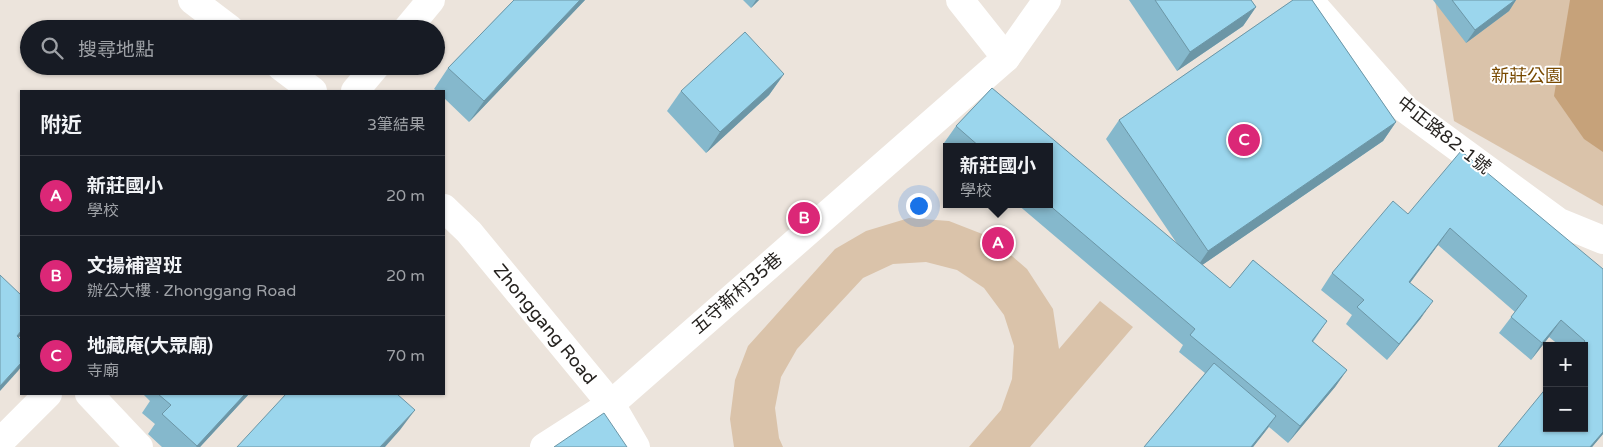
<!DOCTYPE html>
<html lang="zh-TW">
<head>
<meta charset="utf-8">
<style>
	body { margin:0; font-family:"Varela Round","Noto Sans TC",sans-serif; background:#20242c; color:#f1f3f6 }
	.controls { position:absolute; right:15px; bottom:15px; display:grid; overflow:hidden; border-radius:0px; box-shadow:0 1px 4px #0004 }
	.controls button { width:45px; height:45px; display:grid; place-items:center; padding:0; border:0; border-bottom:1px solid #363941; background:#171b24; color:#f1f3f6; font:25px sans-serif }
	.you { position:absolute; left:918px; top:205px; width:18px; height:18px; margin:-12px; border:4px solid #fff; border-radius:50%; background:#1a73e8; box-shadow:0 0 0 8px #1a73e833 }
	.badge { display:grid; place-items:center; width:32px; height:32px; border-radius:50%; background:#db2777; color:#fff; font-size:16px; font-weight:700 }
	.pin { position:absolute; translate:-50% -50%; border:2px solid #fff; box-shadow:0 1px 5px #0006 }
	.popup { position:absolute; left:943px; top:143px; width:110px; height:65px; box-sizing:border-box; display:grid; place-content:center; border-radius:0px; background:#171b24; filter:drop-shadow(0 1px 4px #0005); font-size:16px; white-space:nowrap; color:#9ea1a6 }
	.popup b { font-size:19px; color:#f1f3f6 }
	.popup::after { content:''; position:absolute; left:50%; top:100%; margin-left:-10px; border:10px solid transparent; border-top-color:#171b24 }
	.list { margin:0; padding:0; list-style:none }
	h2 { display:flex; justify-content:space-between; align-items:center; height:65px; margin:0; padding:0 20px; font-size:21px }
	h2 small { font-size:16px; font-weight:400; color:#9ea1a6 }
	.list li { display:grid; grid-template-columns:32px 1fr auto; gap:15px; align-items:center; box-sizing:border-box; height:80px; padding:0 20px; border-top:1px solid #363941 }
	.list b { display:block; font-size:19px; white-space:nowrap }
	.list p { margin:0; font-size:16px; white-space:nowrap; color:#9ea1a6 }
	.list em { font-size:16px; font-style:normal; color:#9ea1a6 }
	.icon { flex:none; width:28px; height:28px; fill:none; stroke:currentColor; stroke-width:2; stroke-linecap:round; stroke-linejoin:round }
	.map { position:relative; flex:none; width:1603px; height:447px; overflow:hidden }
	.search { position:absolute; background:#171b24; box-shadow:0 1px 4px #0004; left:20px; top:20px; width:425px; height:55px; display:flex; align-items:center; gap:12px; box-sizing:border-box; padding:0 18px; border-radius:28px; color:#9ea1a6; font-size:19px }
	.panel { position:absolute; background:#171b24; box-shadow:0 1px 4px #0004; left:20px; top:90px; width:425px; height:305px; border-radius:0px }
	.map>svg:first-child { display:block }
	.green { fill:#dac3aa }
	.water { fill:#c6a27a }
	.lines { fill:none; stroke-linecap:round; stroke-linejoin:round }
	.minor { stroke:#fff; stroke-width:28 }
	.wall { fill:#85b8cc }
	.shaded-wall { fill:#6c96a6 }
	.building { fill:#9bd6ed; stroke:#6c96a6 }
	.labels { text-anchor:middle; stroke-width:4; stroke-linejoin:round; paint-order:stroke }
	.park-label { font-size:18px; fill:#784900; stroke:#fff }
	.street-label { font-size:18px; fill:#262320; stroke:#fff }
</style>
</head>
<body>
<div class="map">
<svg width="1603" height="447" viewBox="0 0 1603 447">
	<rect width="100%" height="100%" fill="#ece4dc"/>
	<!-- green -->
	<g class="green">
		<polygon points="1435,0 1603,0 1603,206 1454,121"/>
		<polygon points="909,218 949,221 990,237 1027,269 1053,309 1059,349 1100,301 1133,327 1030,447 969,447 1001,410 1012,379 1014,346 1004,315 984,288 957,270 926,262 893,264 863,278 797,349 781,377 775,408 779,438 783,447 734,447 730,419 735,380 748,346 835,249 866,231"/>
	</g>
	<!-- water -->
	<polygon class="water" points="1570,0 1603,0 1603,152 1584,139 1554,96"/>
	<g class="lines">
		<!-- minor -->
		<g class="minor">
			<polyline points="192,0 230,29"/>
			<polyline points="960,0 1006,58"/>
			<polyline points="1309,0 1405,109 1559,222 1603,240"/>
			<polyline points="407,29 431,0"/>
			<polyline points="280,66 313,91"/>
			<polyline points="355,91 376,66"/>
			<path id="s1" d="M444,208L469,232L611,404L636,447"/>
			<polyline points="89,394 139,447"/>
			<polyline points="0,442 48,394"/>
			<polyline points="544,447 611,404 1006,58 1047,0"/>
		</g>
	</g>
	<!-- wall -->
	<g class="wall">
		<polygon points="514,0 585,0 469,122 444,98 444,91 437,91 434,89 448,68"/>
		<polygon points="743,0 759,0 751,8"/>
		<polygon points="1129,0 1251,0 1256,7 1243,26 1177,71"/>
		<polygon points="1293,0 1312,0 1396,122 1383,141 1202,265 1230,288 1253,260 1327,321 1313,342 1347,370 1335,387 1288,443 1269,427 1253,447 1144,447 1205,373 1179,352 1183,345 1017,204 1049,204 1049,147 949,147 944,143 956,126 992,88 1178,245 1106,139 1119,120"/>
		<polygon points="1433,0 1516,0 1509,11 1466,43"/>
		<polygon points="784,74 769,95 706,153 667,111 681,91"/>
		<polygon points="1408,214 1603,269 1603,434 1592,447 1498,447 1584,346 1560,346 1549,337 1531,360 1499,333 1515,312 1438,245 1410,283 1421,318 1387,360 1346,324 1352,315 1321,290 1332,273"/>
		<polygon points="143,394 249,394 200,447 162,447 148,434 155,424 142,413 150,401"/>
	</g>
	<!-- shaded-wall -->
	<g class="shaded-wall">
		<polygon points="580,0 585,0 469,122 484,101"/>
		<polygon points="756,0 759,0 751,8"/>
		<polygon points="1515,0 1516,0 1509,11 1466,43 1475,30"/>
		<polygon points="1256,7 1243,26 1177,71 1190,52"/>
		<polygon points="784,74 769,95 706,153 720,132"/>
		<polygon points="1396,122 1383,141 1195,270 1208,251"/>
		<polygon points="1450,228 1438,245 1398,299 1409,282"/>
		<polygon points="1433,301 1421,318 1387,360 1399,344"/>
		<polygon points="1561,320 1549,337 1531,360 1542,343"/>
		<polygon points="21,331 21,335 3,356 17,336"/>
		<polygon points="21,363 21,367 18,371 0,391 0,386"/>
		<polygon points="1347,370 1335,387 1288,443 1300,426"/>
		<polygon points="245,394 249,394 200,447 196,447"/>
		<polygon points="415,410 400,430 385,447 380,447"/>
		<polygon points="1276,416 1264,433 1253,447 1251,447"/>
		<polygon points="1603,432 1603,434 1592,447 1590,447"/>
	</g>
	<!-- building -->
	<g class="building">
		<polygon points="514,0 580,0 484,101 448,68"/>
		<polygon points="1155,0 1251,0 1256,7 1190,52"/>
		<polygon points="1293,0 1312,0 1396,122 1208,251 1119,120"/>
		<polygon points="1452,0 1515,0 1475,30"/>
		<polygon points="745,32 784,74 720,132 681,91"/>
		<polygon points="992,88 1230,288 1253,260 1327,321 1312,341 1347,370 1300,426 1190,335 1195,329 1048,204 1049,204 1049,147 980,147 956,126"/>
		<polygon points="1461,151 1603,269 1603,432 1590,447 1498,447 1547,387 1547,428 1584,428 1584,346 1581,346 1585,341 1561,320 1542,343 1511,317 1527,296 1450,228 1409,282 1433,301 1399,344 1357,307 1364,300 1332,273 1393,201 1408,214"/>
		<polygon points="0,275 21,295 21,331 17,336 21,340 21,363 0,386"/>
		<polygon points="1214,363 1276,416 1251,447 1144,447"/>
		<polygon points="158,394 245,394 197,446 162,414 171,405"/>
		<polygon points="286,394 397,394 415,410 380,447 237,447"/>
		<polygon points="604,413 627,447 554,447"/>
	</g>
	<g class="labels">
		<!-- park labels -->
		<g class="park-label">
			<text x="1527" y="82">新莊公園</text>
		</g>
		<!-- street labels -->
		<g class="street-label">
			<text transform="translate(1444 135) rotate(38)" y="6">中正路82-1號</text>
			<text transform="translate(737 293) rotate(-41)" y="6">五守新村35巷</text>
			<text dy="6" stroke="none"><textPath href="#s1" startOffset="154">Zhonggang Road</textPath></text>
		</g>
	</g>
</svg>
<div class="controls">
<button>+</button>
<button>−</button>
</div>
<div class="you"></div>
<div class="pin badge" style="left:998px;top:243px">A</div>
<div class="popup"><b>新莊國小</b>學校</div>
<div class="pin badge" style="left:804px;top:218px">B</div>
<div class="pin badge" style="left:1244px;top:140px">C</div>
<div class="search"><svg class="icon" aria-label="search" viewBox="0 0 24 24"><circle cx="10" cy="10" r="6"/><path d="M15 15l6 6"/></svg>搜尋地點</div>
<section class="panel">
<h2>附近<small>3筆結果</small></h2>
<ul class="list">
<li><span class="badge">A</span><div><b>新莊國小</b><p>學校</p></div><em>20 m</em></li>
<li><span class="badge">B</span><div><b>文揚補習班</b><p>辦公大樓 · Zhonggang Road</p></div><em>20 m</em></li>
<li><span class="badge">C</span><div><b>地藏庵(大眾廟)</b><p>寺廟</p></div><em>70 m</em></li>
</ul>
</section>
</div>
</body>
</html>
